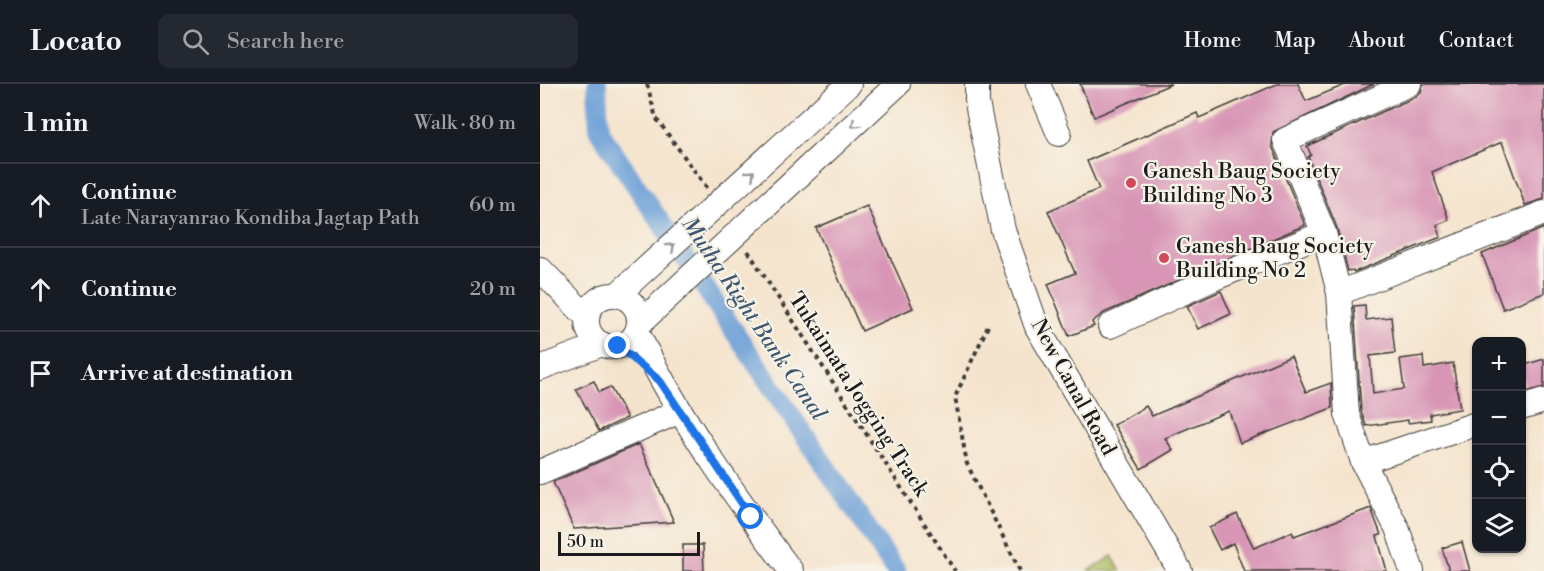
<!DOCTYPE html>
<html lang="en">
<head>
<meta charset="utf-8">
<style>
	body { margin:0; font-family:"Libre Bodoni",serif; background:#242831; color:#f1f3f6 }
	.controls { position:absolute; right:18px; bottom:18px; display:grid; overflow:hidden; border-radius:12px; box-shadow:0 2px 4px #0004 }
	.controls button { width:54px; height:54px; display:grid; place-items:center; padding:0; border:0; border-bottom:2px solid #363941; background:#171b24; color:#f1f3f6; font:30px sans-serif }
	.scale { position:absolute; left:18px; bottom:15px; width:142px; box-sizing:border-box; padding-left:6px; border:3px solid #1c1c1c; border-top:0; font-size:16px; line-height:21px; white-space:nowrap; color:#1c1c1c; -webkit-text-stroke:4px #f7f3e8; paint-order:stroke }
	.stop { position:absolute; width:18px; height:18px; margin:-14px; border:4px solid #1a73e8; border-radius:50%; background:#fff }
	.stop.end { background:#1a73e8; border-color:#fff; box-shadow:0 2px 6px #0008 }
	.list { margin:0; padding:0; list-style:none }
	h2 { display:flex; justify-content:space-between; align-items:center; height:78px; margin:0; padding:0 24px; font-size:26px }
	h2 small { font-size:20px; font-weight:400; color:#9ea1a6 }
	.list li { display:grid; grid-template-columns:39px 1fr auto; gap:18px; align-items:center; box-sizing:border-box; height:84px; padding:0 24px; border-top:2px solid #363941 }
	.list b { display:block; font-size:22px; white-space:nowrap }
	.list p { margin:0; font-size:20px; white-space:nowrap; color:#9ea1a6 }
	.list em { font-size:20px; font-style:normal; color:#9ea1a6 }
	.icon { flex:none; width:33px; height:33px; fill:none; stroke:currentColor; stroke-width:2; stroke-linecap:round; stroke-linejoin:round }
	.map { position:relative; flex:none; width:1004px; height:487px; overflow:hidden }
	header { display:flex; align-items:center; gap:36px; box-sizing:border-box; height:84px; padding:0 30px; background:#171b24; border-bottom:2px solid #363941 }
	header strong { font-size:28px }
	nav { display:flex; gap:33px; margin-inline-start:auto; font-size:21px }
	.search { width:420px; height:54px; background:#242831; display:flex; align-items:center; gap:15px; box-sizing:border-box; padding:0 21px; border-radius:12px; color:#9ea1a6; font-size:22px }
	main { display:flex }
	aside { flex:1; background:#171b24 }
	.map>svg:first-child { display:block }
	.green { fill:#abbc60; stroke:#646c3e; stroke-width:1.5 }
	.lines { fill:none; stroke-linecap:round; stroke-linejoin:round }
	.canal { stroke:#6b9fd7; stroke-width:20 }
	.building { fill:#d895b5 }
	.minor-casing { stroke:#3d3a37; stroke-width:26 }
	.path { stroke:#3d3a37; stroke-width:4; stroke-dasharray:4.5 4.5; stroke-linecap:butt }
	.minor { stroke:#fff; stroke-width:24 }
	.oneway { stroke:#999 }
	.route { stroke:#1a73e8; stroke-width:8 }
	.poi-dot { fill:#d1495b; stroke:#f7f3e8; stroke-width:2 }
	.labels { text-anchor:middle; stroke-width:4.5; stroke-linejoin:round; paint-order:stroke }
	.poi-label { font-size:21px; fill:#1c1c1c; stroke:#f7f3e8; text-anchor:start }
	.street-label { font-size:21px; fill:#1c1c1c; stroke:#f7f3e8 }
	.water-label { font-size:22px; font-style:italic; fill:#405770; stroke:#f7f3e8 }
</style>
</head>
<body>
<header>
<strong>Locato</strong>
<div class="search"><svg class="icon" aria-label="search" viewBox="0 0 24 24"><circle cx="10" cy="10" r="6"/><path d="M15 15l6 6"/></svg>Search here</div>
<nav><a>Home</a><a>Map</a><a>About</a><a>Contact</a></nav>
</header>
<main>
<aside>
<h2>1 min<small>Walk · 80 m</small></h2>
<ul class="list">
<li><svg class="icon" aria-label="ahead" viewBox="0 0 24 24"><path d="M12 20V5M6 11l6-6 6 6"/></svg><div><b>Continue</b><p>Late Narayanrao Kondiba Jagtap Path</p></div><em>60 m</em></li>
<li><svg class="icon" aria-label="ahead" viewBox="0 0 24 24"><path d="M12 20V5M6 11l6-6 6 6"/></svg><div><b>Continue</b></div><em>20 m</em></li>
<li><svg class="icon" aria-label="arrive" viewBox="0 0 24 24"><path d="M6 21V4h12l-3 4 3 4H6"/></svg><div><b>Arrive at destination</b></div></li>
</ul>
</aside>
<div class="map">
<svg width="1004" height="487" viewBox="0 0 1004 487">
	<rect width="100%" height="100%" fill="#f7f3e8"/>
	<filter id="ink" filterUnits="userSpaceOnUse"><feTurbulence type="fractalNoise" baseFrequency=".0167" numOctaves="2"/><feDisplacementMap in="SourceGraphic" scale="12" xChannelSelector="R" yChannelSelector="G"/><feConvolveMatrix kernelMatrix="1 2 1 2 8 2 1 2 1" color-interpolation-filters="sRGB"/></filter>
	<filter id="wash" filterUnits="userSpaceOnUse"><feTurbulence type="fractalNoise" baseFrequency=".008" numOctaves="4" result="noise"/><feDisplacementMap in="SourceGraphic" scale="24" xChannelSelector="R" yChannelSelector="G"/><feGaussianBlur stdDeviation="1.35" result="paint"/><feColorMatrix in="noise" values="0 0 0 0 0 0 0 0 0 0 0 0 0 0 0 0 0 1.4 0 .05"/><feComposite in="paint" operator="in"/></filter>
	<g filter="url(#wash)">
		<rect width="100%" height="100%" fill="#f5e4cd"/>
		<!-- green -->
		<polygon class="green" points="572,472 581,487 548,487"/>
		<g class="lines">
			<!-- canal -->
			<polyline class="canal" points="57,0 59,47 356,487"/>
		</g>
		<g id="blocks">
			<!-- building -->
			<g class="building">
				<polygon points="540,0 631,0 554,33"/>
				<polygon points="737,0 758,0 766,17 807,0 834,0 733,48 732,62 765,141 564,229 552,238 554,242 529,252 508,200 535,189 508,127 559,105 547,77 657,29 659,34"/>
				<polygon points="883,0 1004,0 1004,115 985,121 962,58 892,88 909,136 897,141 901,153 814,188 813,186 808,187 797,144 768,73 771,71 767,62 875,13 881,8"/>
				<polygon points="327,122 373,224 322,247 276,144"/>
				<polygon points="1004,144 1004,209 963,225 942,170"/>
				<polygon points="681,207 691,230 658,245 647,222"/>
				<polygon points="825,221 826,236 851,233 855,269 830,272 833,310 864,305 860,275 883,272 884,284 913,279 920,325 890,330 891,336 868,339 868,336 826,342 821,327 814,222"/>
				<polygon points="751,272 766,308 791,299 792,324 700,359 689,327 625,354 633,366 601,385 574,341 606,322 612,332"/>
				<polygon points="1004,275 1004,303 986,308 981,282"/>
				<polygon points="54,297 59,308 70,303 87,334 59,347 36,305"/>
				<polygon points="99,360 134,438 34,445 13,398"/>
				<polygon points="831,424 841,451 837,452 847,487 704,487 693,459 680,466 669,444 697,430 714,464 752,448 754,452"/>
				<polygon points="922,458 930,487 909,487 902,464"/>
				<polygon points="143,461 163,461 164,487 143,487"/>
			</g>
		</g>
	</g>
	<g filter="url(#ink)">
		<use href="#blocks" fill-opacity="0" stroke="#3d3a37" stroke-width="1.5"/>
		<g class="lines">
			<!-- minor casing -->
			<g class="minor-casing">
				<g id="minor">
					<polyline points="437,0 437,19 463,146 497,243 640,487"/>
					<polyline points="498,0 519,50"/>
					<polyline points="869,0 745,56 784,149 799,209 807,330 823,378 857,444 872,487"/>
					<polyline points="0,185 47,233"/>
					<polyline points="799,209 1004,129"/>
					<polyline points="77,211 309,0"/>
					<circle cx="73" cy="237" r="26"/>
					<polyline points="99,240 358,0"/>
					<polyline points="570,242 675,194 784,149"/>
					<path d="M97,248C138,333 195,412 251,487"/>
					<polyline points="0,284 62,260"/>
					<polyline points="981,324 1004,317"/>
					<polyline points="823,378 936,340"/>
					<polyline points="0,388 140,327"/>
				</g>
			</g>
			<!-- path -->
			<g class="path">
				<polyline points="107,0 116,34 167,104"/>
				<polyline points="208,167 415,487"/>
				<polyline points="448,242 415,313 427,380 480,487"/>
			</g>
			<!-- minor -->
			<use href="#minor" class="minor"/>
		</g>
		<!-- one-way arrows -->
		<defs><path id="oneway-chevron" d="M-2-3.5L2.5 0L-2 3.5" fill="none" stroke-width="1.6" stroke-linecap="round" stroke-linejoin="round" transform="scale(1.5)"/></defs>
		<g class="oneway">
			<use href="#oneway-chevron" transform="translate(315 40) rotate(138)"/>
			<use href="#oneway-chevron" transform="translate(211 90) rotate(-42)"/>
			<use href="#oneway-chevron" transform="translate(131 163) rotate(-43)"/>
		</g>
	</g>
	<g class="lines" filter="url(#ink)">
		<!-- route -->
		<polyline class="route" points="78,262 120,297 211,433"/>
	</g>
	<!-- markers -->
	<g class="poi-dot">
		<circle cx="591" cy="99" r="6"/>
		<circle cx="624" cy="174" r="6"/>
	</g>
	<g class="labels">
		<!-- poi labels -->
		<g class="poi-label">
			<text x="603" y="94">Ganesh Baug Society<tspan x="603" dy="24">Building No 3</tspan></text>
			<text x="636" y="169">Ganesh Baug Society<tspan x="636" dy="24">Building No 2</tspan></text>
		</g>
		<!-- street labels -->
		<g class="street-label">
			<text transform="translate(534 303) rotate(61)" y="7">New Canal Road</text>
			<text transform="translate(319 310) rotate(57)" y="7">Tukaimata Jogging Track</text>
		</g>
		<!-- water labels -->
		<g class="water-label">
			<text transform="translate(215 234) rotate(56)" y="8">Mutha Right Bank Canal</text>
		</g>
	</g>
</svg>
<div class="controls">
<button>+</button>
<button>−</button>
<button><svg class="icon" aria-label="locate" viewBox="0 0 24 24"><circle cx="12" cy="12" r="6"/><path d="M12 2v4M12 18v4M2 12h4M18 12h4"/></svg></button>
<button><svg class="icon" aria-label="layers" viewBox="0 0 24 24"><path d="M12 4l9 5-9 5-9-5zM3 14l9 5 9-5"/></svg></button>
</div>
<div class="scale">50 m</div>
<div class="stop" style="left:211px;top:433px"></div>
<div class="stop end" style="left:78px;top:262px"></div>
</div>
</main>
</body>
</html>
